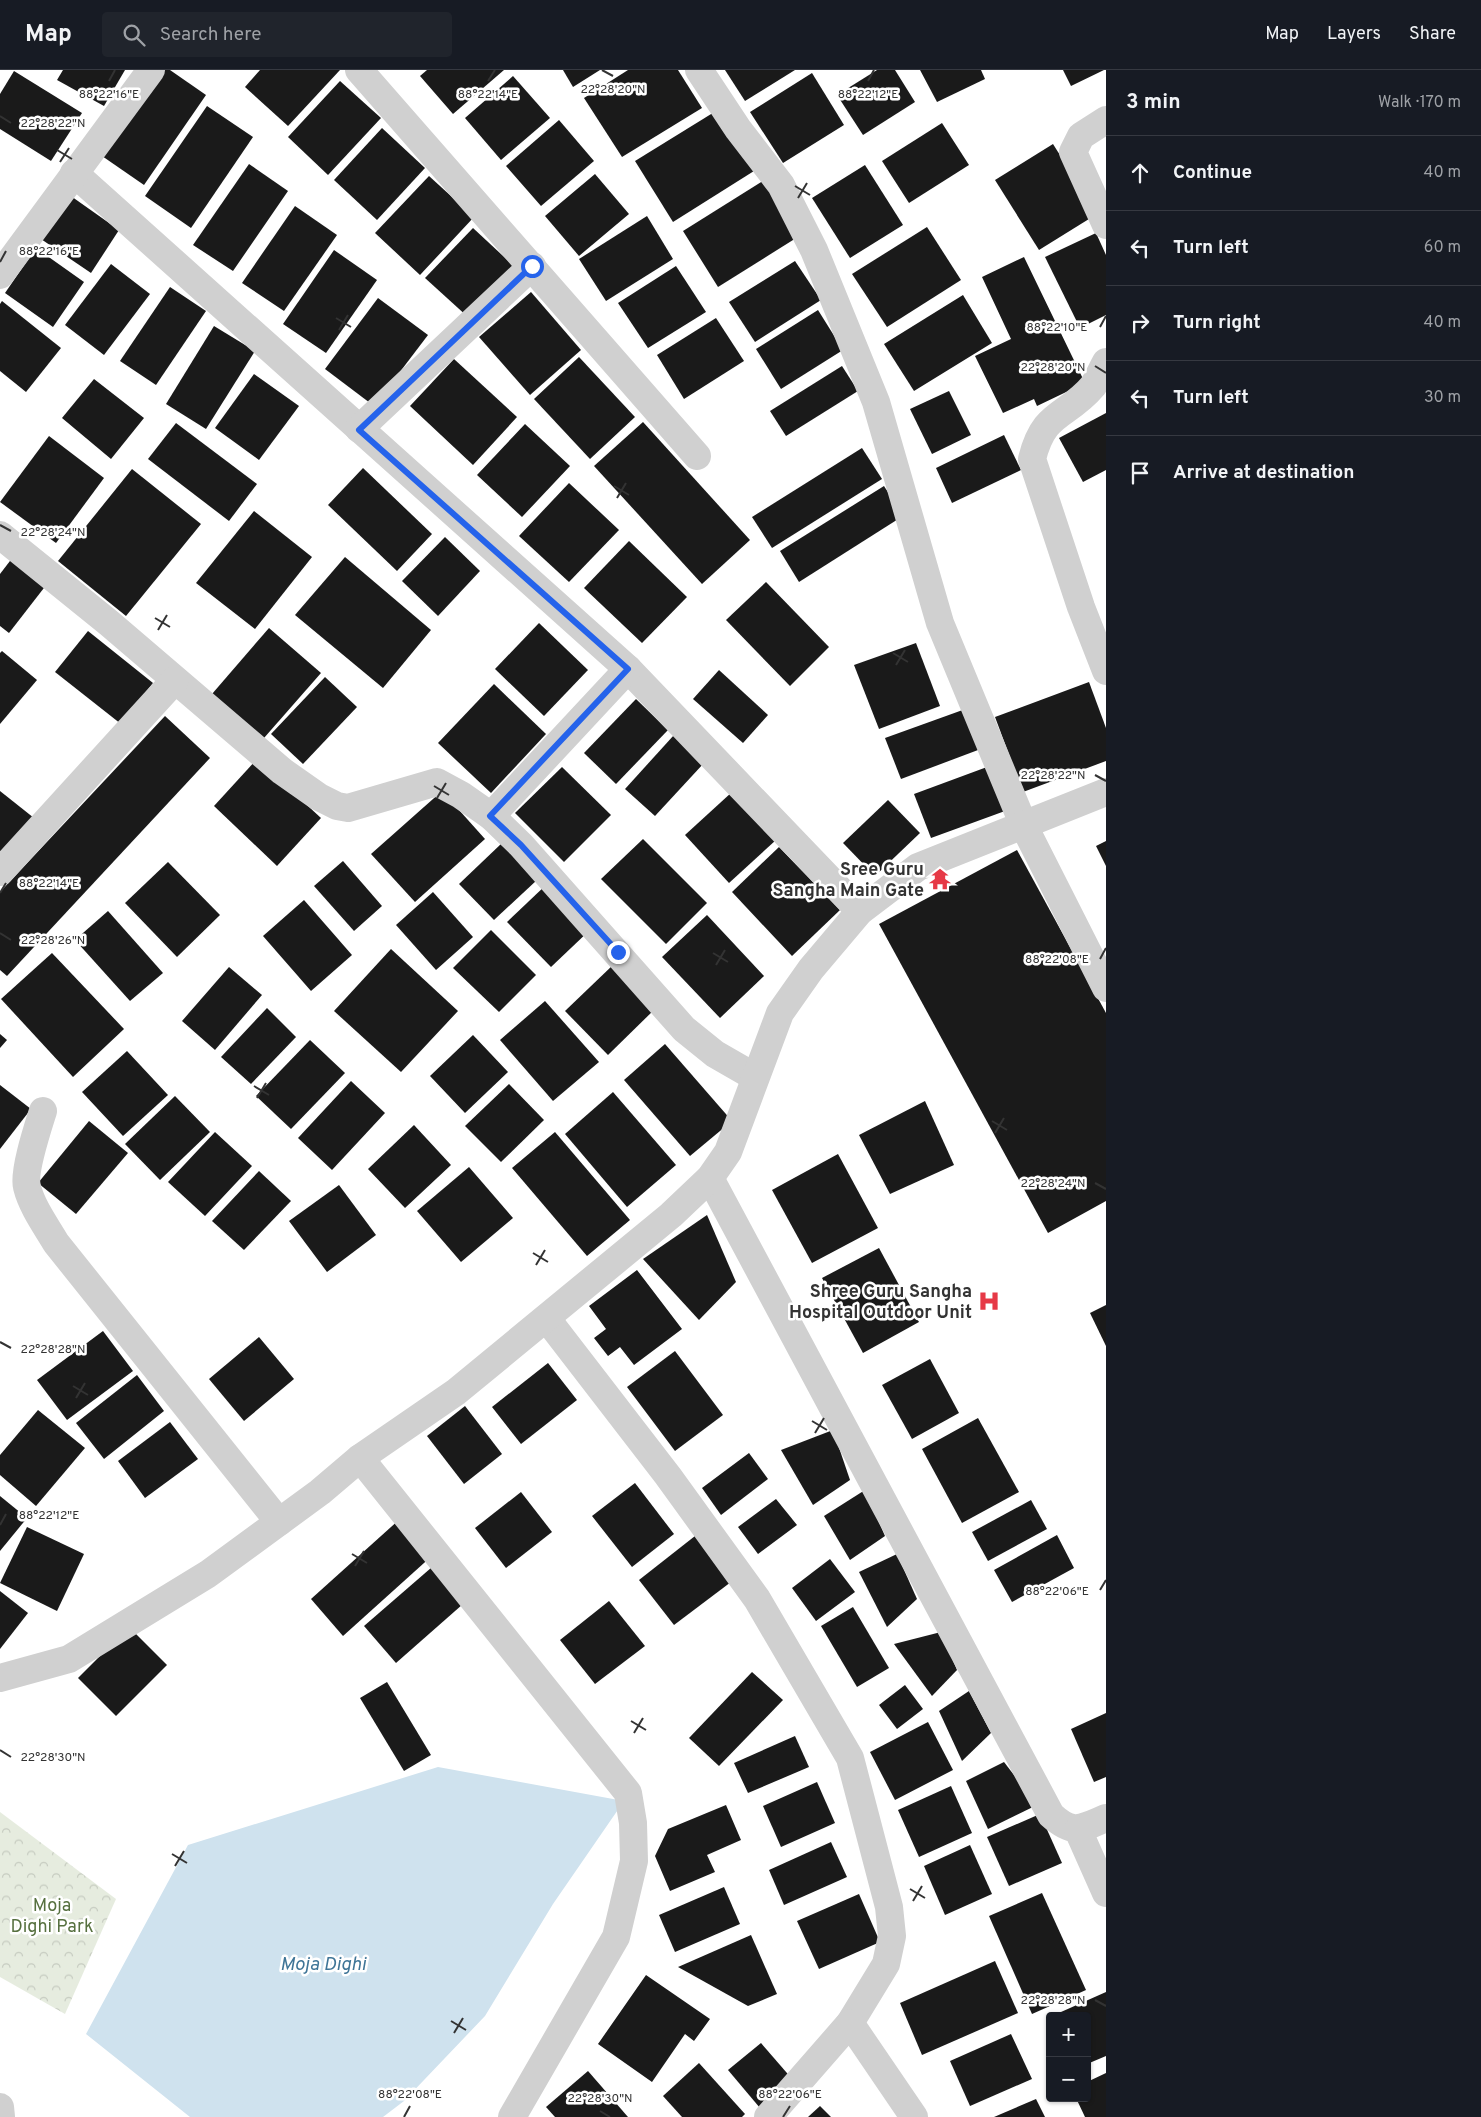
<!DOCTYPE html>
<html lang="en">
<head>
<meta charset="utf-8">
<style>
	body { margin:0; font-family:Overpass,sans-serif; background:#20242c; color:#f1f3f6 }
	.controls { position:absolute; right:15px; bottom:15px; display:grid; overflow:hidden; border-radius:5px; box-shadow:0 1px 4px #0004 }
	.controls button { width:45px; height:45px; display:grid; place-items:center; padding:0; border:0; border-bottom:1px solid #363941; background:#171b24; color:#f1f3f6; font:25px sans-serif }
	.stop { position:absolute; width:15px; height:15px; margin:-11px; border:4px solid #2563eb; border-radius:50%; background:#fff }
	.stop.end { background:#2563eb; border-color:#fff; box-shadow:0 1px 5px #0008 }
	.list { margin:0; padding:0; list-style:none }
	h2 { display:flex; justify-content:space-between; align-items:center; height:65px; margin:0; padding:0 20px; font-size:21px }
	h2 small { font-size:16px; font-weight:400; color:#9ea1a6 }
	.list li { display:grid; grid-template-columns:32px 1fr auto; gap:15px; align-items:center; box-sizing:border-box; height:75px; padding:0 20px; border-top:1px solid #363941 }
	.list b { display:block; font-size:19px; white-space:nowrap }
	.list em { font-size:16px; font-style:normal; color:#9ea1a6 }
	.icon { flex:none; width:28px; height:28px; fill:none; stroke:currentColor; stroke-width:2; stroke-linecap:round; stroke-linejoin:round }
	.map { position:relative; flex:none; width:1106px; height:2047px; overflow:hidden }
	header { display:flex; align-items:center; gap:30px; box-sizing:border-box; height:70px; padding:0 25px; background:#171b24; border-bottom:1px solid #363941 }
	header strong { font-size:24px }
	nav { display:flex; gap:28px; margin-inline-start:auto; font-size:18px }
	.search { width:350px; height:45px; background:#20242c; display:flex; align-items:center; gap:12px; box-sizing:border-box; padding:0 18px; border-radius:5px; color:#9ea1a6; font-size:19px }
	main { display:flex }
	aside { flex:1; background:#171b24 }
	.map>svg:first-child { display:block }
	.park { fill:url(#park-crowns) }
	.water { fill:#cfe2ee }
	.building { fill:#1a1a1a }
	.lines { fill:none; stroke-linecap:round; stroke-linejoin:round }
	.minor { stroke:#d0d0d0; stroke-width:28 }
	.route { stroke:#2563eb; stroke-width:6 }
	.ticks { fill:none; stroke:#333; stroke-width:2 }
	.labels { text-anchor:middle; stroke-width:5; stroke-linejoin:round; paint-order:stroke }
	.poi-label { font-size:18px; font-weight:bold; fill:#333; stroke:#fff; text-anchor:end }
	.park-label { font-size:18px; fill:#56703f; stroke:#fff }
	.water-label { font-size:19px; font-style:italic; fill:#3f7597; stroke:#fff }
	.ticks-label { font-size:12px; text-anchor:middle; fill:#333; stroke:#fff; stroke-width:5; stroke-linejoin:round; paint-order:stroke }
</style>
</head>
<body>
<header>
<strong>Map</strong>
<div class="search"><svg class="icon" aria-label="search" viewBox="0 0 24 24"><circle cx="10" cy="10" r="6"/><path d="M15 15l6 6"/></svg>Search here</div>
<nav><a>Map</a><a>Layers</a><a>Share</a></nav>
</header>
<main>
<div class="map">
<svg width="1106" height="2047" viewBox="0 0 1106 2047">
	<defs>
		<pattern id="park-crowns" width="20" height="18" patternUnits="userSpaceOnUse" patternTransform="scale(1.25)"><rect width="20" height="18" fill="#e6ecdf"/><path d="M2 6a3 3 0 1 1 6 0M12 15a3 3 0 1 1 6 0" fill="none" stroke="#c6cbc0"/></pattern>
	</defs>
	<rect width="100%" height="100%" fill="#fff"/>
	<!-- park -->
	<polygon class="park" points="0,1742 116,1829 65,1944 0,1907"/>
	<!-- water -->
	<polygon class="water" points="438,1697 624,1731 553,1834 485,1946 404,2031 383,2047 190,2047 86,1964 188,1775"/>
	<!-- building -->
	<g class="building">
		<polygon points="63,0 125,0 104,36 57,10"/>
		<polygon points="162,0 170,0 206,25 144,115 102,86"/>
		<polygon points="260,0 340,0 288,56 245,17"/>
		<polygon points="427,0 504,0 453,44 420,6"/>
		<polygon points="563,0 600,0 573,17"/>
		<polygon points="628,0 678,0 702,38 622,87 584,28"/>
		<polygon points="725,0 795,0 745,31"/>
		<polygon points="877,0 895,0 915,32 863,65 837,25"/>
		<polygon points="920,0 981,0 985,9 937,32"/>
		<polygon points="1063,0 1104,0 1071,16"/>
		<polygon points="14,1 82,43 51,91 0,59 0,24"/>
		<polygon points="812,3 844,55 783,93 750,42"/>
		<polygon points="513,6 550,48 501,90 465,48"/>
		<polygon points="340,11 381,48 328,105 288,67"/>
		<polygon points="207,36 253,67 191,158 145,126"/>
		<polygon points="716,41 754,101 673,152 635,91"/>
		<polygon points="559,50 594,91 541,136 506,96"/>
		<polygon points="942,53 969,95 909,133 882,91"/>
		<polygon points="382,58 425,98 377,150 334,110"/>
		<polygon points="1053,74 1097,144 1039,180 995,110"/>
		<polygon points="249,94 288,121 233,201 193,175"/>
		<polygon points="865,95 903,155 850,188 812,128"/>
		<polygon points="595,104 629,144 579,186 545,146"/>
		<polygon points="429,106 474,147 420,205 375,163"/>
		<polygon points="766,109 801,165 718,217 683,161"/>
		<polygon points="68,124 119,160 91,203 38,167"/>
		<polygon points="295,136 337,165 284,241 242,213"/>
		<polygon points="647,146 673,189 606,231 579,189"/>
		<polygon points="927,157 961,210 887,257 852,204"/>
		<polygon points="473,158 516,198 469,248 425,208"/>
		<polygon points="1096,163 1106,185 1106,245 1080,258 1045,187"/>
		<polygon points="36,178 84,212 53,257 5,223"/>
		<polygon points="334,180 377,210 326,283 283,254"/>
		<polygon points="1024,187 1085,313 1037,336 1034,329 1003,343 975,286 1011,269 982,207"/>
		<polygon points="795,191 821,230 755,272 729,232"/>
		<polygon points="111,194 150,224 104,285 65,255"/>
		<polygon points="676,196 706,242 648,278 618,233"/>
		<polygon points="170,217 206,241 156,315 120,291"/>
		<polygon points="531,222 581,280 530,325 479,267"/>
		<polygon points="963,225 992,273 914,321 884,274"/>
		<polygon points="378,228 428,265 374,336 325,299"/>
		<polygon points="2,231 61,278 26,322 0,301 0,234"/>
		<polygon points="818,240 843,280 781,319 756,279"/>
		<polygon points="716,248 744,291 684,329 657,285"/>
		<polygon points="214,256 255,281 206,359 166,334"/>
		<polygon points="579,287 635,347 590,389 534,329"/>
		<polygon points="454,289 517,347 473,395 410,336"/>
		<polygon points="842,296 858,321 786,366 770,341"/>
		<polygon points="254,304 299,336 259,390 215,358"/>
		<polygon points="94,309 144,348 111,389 62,348"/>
		<polygon points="949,321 971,365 932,384 910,339"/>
		<polygon points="1106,343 1106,400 1083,412 1059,368"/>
		<polygon points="643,352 750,470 702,514 594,396"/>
		<polygon points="176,353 257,414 229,451 148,389"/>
		<polygon points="525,354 570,396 522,447 477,405"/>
		<polygon points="1004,365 1021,400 952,433 936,398"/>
		<polygon points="49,366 104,408 56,473 0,432"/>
		<polygon points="862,378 882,409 772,478 752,447"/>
		<polygon points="363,398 432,464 397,501 328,435"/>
		<polygon points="132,399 201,454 126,546 58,491"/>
		<polygon points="569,413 619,460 569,512 519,466"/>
		<polygon points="884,416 903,446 799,512 780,481"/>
		<polygon points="254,441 312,487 255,559 196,513"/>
		<polygon points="445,467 480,501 438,546 402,511"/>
		<polygon points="629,471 687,527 642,573 584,518"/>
		<polygon points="13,487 47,514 9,563 0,556 0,504"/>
		<polygon points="345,487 431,560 383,618 295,545"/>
		<polygon points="766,512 829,577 790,616 726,550"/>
		<polygon points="539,553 588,600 544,646 495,599"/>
		<polygon points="269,558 321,603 264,668 212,624"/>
		<polygon points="88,561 153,613 121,654 55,602"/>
		<polygon points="916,573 940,636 879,659 854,595"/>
		<polygon points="2,581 37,610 0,654 0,583"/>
		<polygon points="719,600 768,645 743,673 693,629"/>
		<polygon points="325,607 357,637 303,694 271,664"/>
		<polygon points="1089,612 1106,658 1106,691 1023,722 995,647"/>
		<polygon points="494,614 546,664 491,723 438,673"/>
		<polygon points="636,629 668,660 616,714 584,683"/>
		<polygon points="971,637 986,677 901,709 885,668"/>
		<polygon points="165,646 210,688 7,906 0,900 0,822"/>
		<polygon points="674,665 704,693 655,746 625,719"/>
		<polygon points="257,689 321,748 277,796 214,736"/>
		<polygon points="562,697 611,745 564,792 515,743"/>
		<polygon points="987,697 1005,741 931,768 914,724"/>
		<polygon points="0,721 34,748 0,791"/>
		<polygon points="442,721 485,769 415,832 371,784"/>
		<polygon points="732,722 776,770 729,813 685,765"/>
		<polygon points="888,730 920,763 875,806 843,773"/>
		<polygon points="643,769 707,833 666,874 601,809"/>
		<polygon points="1106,771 1106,796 1096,776"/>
		<polygon points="502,773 537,810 494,850 459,814"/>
		<polygon points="779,777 840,840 792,886 732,822"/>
		<polygon points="1017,780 1106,943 1106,1131 1048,1163 879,854"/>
		<polygon points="343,791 382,836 354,861 314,816"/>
		<polygon points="168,792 220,845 177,887 125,833"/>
		<polygon points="547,814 591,859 551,897 507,852"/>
		<polygon points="433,822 473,867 436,900 396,855"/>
		<polygon points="304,830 352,885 311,921 263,866"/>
		<polygon points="108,841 163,903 130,931 75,870"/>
		<polygon points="707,845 764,906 720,948 662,887"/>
		<polygon points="491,860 536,905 499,942 453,898"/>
		<polygon points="391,879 458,941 401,1002 334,941"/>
		<polygon points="52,883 124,959 73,1007 1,929"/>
		<polygon points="614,894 657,937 608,985 565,941"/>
		<polygon points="229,897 262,925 215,980 182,951"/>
		<polygon points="545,931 599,992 553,1031 500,970"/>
		<polygon points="267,938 296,967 251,1014 221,987"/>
		<polygon points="0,964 7,970 0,978"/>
		<polygon points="473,965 508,1002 465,1043 430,1006"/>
		<polygon points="310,970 345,1003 291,1059 256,1026"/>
		<polygon points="665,974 732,1051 690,1086 624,1010"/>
		<polygon points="127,981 168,1025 123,1066 82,1022"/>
		<polygon points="351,1011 385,1043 332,1100 298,1068"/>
		<polygon points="509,1014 544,1050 501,1092 465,1056"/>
		<polygon points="0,1015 31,1039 0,1079"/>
		<polygon points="613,1022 676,1095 627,1137 565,1064"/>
		<polygon points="175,1026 210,1062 160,1110 125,1074"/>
		<polygon points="925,1031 954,1095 890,1124 859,1065"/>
		<polygon points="89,1051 128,1083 76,1144 38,1113"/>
		<polygon points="414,1055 451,1095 405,1138 368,1099"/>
		<polygon points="215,1062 252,1096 205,1146 168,1112"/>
		<polygon points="555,1062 630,1150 587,1186 512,1098"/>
		<polygon points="838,1084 878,1158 812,1193 772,1120"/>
		<polygon points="469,1097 513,1148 461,1192 417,1141"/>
		<polygon points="259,1101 291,1131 244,1180 212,1151"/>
		<polygon points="339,1115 376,1165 327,1202 289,1151"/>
		<polygon points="707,1145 736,1212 699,1250 643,1189"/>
		<polygon points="879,1178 919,1252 863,1283 822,1208"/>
		<polygon points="637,1200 682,1259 634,1295 620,1277 608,1286 594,1268 606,1259 589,1236"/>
		<polygon points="1106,1235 1106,1276 1090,1243"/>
		<polygon points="103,1261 133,1301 67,1350 37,1310"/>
		<polygon points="259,1267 294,1309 244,1351 209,1309"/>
		<polygon points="675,1281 723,1345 675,1381 627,1317"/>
		<polygon points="930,1289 959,1343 912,1369 882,1315"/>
		<polygon points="548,1293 577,1330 521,1374 492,1337"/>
		<polygon points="137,1305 164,1341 104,1389 76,1353"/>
		<polygon points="465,1336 502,1384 464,1414 427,1366"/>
		<polygon points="38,1340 85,1378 36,1436 0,1405 0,1385"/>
		<polygon points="978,1348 1019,1422 962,1453 922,1379"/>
		<polygon points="170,1352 198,1389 145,1428 118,1391"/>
		<polygon points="833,1360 850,1410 813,1435 781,1380"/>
		<polygon points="749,1383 768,1409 721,1445 702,1418"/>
		<polygon points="635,1413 674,1464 632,1497 592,1446"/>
		<polygon points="865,1420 885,1466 850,1490 824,1446"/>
		<polygon points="521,1422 552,1462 506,1498 475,1458"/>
		<polygon points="0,1426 27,1448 0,1481"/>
		<polygon points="776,1429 797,1455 758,1484 738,1457"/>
		<polygon points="1031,1430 1047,1459 988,1491 972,1462"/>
		<polygon points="401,1448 434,1484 343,1566 311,1529"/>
		<polygon points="27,1457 84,1484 57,1541 0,1513"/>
		<polygon points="1057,1465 1074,1498 1012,1532 994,1500"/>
		<polygon points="695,1466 731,1512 674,1555 639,1510"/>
		<polygon points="897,1484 917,1529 887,1557 859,1502"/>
		<polygon points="830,1489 855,1522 816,1551 792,1518"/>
		<polygon points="439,1491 471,1527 396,1593 364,1556"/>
		<polygon points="0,1521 28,1543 0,1579"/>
		<polygon points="609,1531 645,1576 595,1614 560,1570"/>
		<polygon points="853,1537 889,1598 857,1617 821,1556"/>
		<polygon points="129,1557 167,1595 116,1646 78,1608"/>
		<polygon points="941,1562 957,1600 932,1626 894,1574"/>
		<polygon points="752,1602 783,1630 719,1696 689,1668"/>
		<polygon points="387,1612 431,1685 404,1701 360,1628"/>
		<polygon points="905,1615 923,1639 897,1659 879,1635"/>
		<polygon points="969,1621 991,1663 962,1691 939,1641"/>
		<polygon points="1106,1643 1106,1707 1094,1712 1071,1659"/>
		<polygon points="928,1652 953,1700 895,1730 870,1682"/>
		<polygon points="795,1666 809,1697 748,1723 734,1693"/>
		<polygon points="1004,1692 1037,1735 988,1759 966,1711"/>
		<polygon points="817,1712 835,1753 781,1777 763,1736"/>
		<polygon points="951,1716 972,1763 919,1787 898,1740"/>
		<polygon points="726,1735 741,1770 707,1785 715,1802 670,1821 655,1786 668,1759"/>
		<polygon points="1040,1744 1062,1793 1009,1816 987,1767"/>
		<polygon points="831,1772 847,1807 784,1835 769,1800"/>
		<polygon points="970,1775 992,1824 945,1845 924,1796"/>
		<polygon points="724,1817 740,1854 675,1882 659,1845"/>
		<polygon points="1042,1823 1086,1920 1032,1944 989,1846"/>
		<polygon points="859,1824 880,1872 819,1899 797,1851"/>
		<polygon points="751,1865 777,1924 748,1936 678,1897"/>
		<polygon points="995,1891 1018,1943 922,1985 900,1933"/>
		<polygon points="646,1905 710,1949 694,1971 685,1964 652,2012 598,1974"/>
		<polygon points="1106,1922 1106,1986 1087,1994 1087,1946 1052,1946"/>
		<polygon points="1011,1964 1032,2009 970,2036 950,1991"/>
		<polygon points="761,1973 793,2010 760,2038 728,2000"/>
		<polygon points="699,1993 745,2044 742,2047 682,2047 663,2026"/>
		<polygon points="588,2001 628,2047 555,2047 546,2037"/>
		<polygon points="1106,2003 1106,2047 1085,2047 1076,2028 1087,2028 1087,2012"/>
		<polygon points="1036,2029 1045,2047 994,2047"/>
		<polygon points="820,2036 831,2047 808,2047"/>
	</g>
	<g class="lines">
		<!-- minor -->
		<g class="minor">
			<polyline points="359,0 697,386"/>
			<polyline points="699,0 738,59 781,115 814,180 876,332 940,553 1024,756 1106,918"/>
			<polyline points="1106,50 1081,66 1073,82 1106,155"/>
			<polyline points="74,103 628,599 860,841"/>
			<polyline points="0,205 151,0"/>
			<path d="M1106,292C1102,299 1098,309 1093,316C1066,348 1044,340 1032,389L1081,537L1106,601"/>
			<polyline points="359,359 532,196"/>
			<polyline points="0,465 109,553 282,701 319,727 337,736 348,738 437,712 461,725 491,746 521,775 684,959 715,984 755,1007"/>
			<polyline points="491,746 628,599"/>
			<polyline points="0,802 175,610"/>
			<path d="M43,1041C38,1057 23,1102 27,1117C32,1137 46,1156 56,1173L279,1452"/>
			<path d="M710,1108L1051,1745C1073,1765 1080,1759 1106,1748"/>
			<polyline points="547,1249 668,1406 757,1529 850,1688 889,1837 892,1866 886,1894 850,1953 768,2047"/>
			<polyline points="360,1388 628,1723 633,1753 634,1791 616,1867 512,2047"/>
			<polyline points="0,1608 69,1589 208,1504 320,1422 360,1388 456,1322 671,1145 710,1108 728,1082 780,943 811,899 860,841 918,797 1106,722"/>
			<polyline points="1078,1760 1106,1823"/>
			<polyline points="850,1953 914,2047"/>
			<polyline points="0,2037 1,2047"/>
		</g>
	</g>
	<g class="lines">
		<!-- route -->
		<polyline class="route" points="532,196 359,360 628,599 490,746 521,775 618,882"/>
	</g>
	<!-- ticks -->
	<path class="ticks" d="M602,0L613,6M109,11L115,0M488,11L495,0M868,11L874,0M0,46L11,53M57,80L72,89M60,92L69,78M795,116L810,125M798,128L807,113M0,192L6,181M336,248L351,257M1100,257L1106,246M339,260L348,245M1095,296L1106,303M614,416L629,425M617,428L626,413M0,455L11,461M155,548L170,557M158,560L167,545M893,583L908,592M896,595L905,580M1095,705L1106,711M434,716L449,725M437,728L446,713M0,823L6,813M0,863L11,870M713,883L728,892M1100,889L1106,878M716,895L725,880M254,1016L269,1025M257,1028L266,1013M992,1051L1007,1060M995,1063L1004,1048M1095,1113L1106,1119M533,1183L548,1192M536,1195L545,1180M0,1272L11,1278M73,1316L88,1325M76,1328L85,1313M812,1351L827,1360M815,1363L824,1348M0,1455L6,1444M352,1484L367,1493M355,1496L364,1481M1100,1520L1106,1510M631,1651L646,1660M634,1663L643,1648M0,1680L11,1687M172,1784L187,1793M175,1796L184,1781M910,1819L925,1828M913,1831L922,1816M1095,1930L1106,1936M451,1951L466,1960M454,1963L463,1948M600,2041L610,2047M404,2047L410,2036M783,2047L790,2036"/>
	<!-- icons -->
	<defs>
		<g id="temple-bare" transform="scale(1.725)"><path d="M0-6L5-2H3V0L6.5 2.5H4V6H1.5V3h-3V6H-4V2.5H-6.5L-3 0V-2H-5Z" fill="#e63946" stroke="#fff" stroke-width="2.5" paint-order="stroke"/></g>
		<g id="hospital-bare" transform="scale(1.725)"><path d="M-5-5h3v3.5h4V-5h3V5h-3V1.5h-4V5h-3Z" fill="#e63946" stroke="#fff" stroke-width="2.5" paint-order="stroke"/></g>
	</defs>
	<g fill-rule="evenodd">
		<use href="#temple-bare" x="940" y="809"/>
		<use href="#hospital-bare" x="989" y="1231"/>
	</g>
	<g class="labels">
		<!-- poi labels -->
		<g class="poi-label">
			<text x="924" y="805">Sree Guru<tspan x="924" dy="21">Sangha Main Gate</tspan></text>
			<text x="972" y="1227">Shree Guru Sangha<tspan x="972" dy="21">Hospital Outdoor Unit</tspan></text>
		</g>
		<!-- park labels -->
		<g class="park-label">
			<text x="52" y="1841">Moja<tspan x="52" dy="21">Dighi Park</tspan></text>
		</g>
		<!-- water labels -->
		<g class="water-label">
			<text x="323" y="1900">Moja Dighi</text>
		</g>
	</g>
	<g class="ticks-label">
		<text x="613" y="23">22°28'20"N</text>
		<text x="109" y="28">88°22'16"E</text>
		<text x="488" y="28">88°22'14"E</text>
		<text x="868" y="28">88°22'12"E</text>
		<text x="53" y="57">22°28'22"N</text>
		<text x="49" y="185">88°22'16"E</text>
		<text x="1057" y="261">88°22'10"E</text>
		<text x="1053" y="301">22°28'20"N</text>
		<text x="53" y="466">22°28'24"N</text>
		<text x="1053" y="709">22°28'22"N</text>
		<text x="49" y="817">88°22'14"E</text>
		<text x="53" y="874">22°28'26"N</text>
		<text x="1057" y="893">88°22'08"E</text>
		<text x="1053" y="1117">22°28'24"N</text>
		<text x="53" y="1283">22°28'28"N</text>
		<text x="49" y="1449">88°22'12"E</text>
		<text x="1057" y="1525">88°22'06"E</text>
		<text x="53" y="1691">22°28'30"N</text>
		<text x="1053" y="1934">22°28'28"N</text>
		<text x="410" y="2028">88°22'08"E</text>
		<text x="790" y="2028">88°22'06"E</text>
		<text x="600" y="2032">22°28'30"N</text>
	</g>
</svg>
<div class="controls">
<button>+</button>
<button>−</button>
</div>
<div class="stop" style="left:532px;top:196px"></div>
<div class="stop end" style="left:618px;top:882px"></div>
</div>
<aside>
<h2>3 min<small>Walk · 170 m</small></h2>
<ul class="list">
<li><svg class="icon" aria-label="ahead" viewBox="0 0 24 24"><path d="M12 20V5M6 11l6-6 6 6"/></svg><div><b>Continue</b></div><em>40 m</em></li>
<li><svg class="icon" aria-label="left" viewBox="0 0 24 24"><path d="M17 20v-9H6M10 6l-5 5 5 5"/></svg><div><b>Turn left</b></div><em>60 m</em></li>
<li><svg class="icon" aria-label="right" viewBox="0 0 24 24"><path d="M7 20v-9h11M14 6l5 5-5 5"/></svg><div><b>Turn right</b></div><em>40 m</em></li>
<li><svg class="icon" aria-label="left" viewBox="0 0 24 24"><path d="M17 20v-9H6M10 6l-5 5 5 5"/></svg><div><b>Turn left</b></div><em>30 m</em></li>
<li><svg class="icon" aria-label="arrive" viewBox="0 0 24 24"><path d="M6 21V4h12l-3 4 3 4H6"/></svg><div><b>Arrive at destination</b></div></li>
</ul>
</aside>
</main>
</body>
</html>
